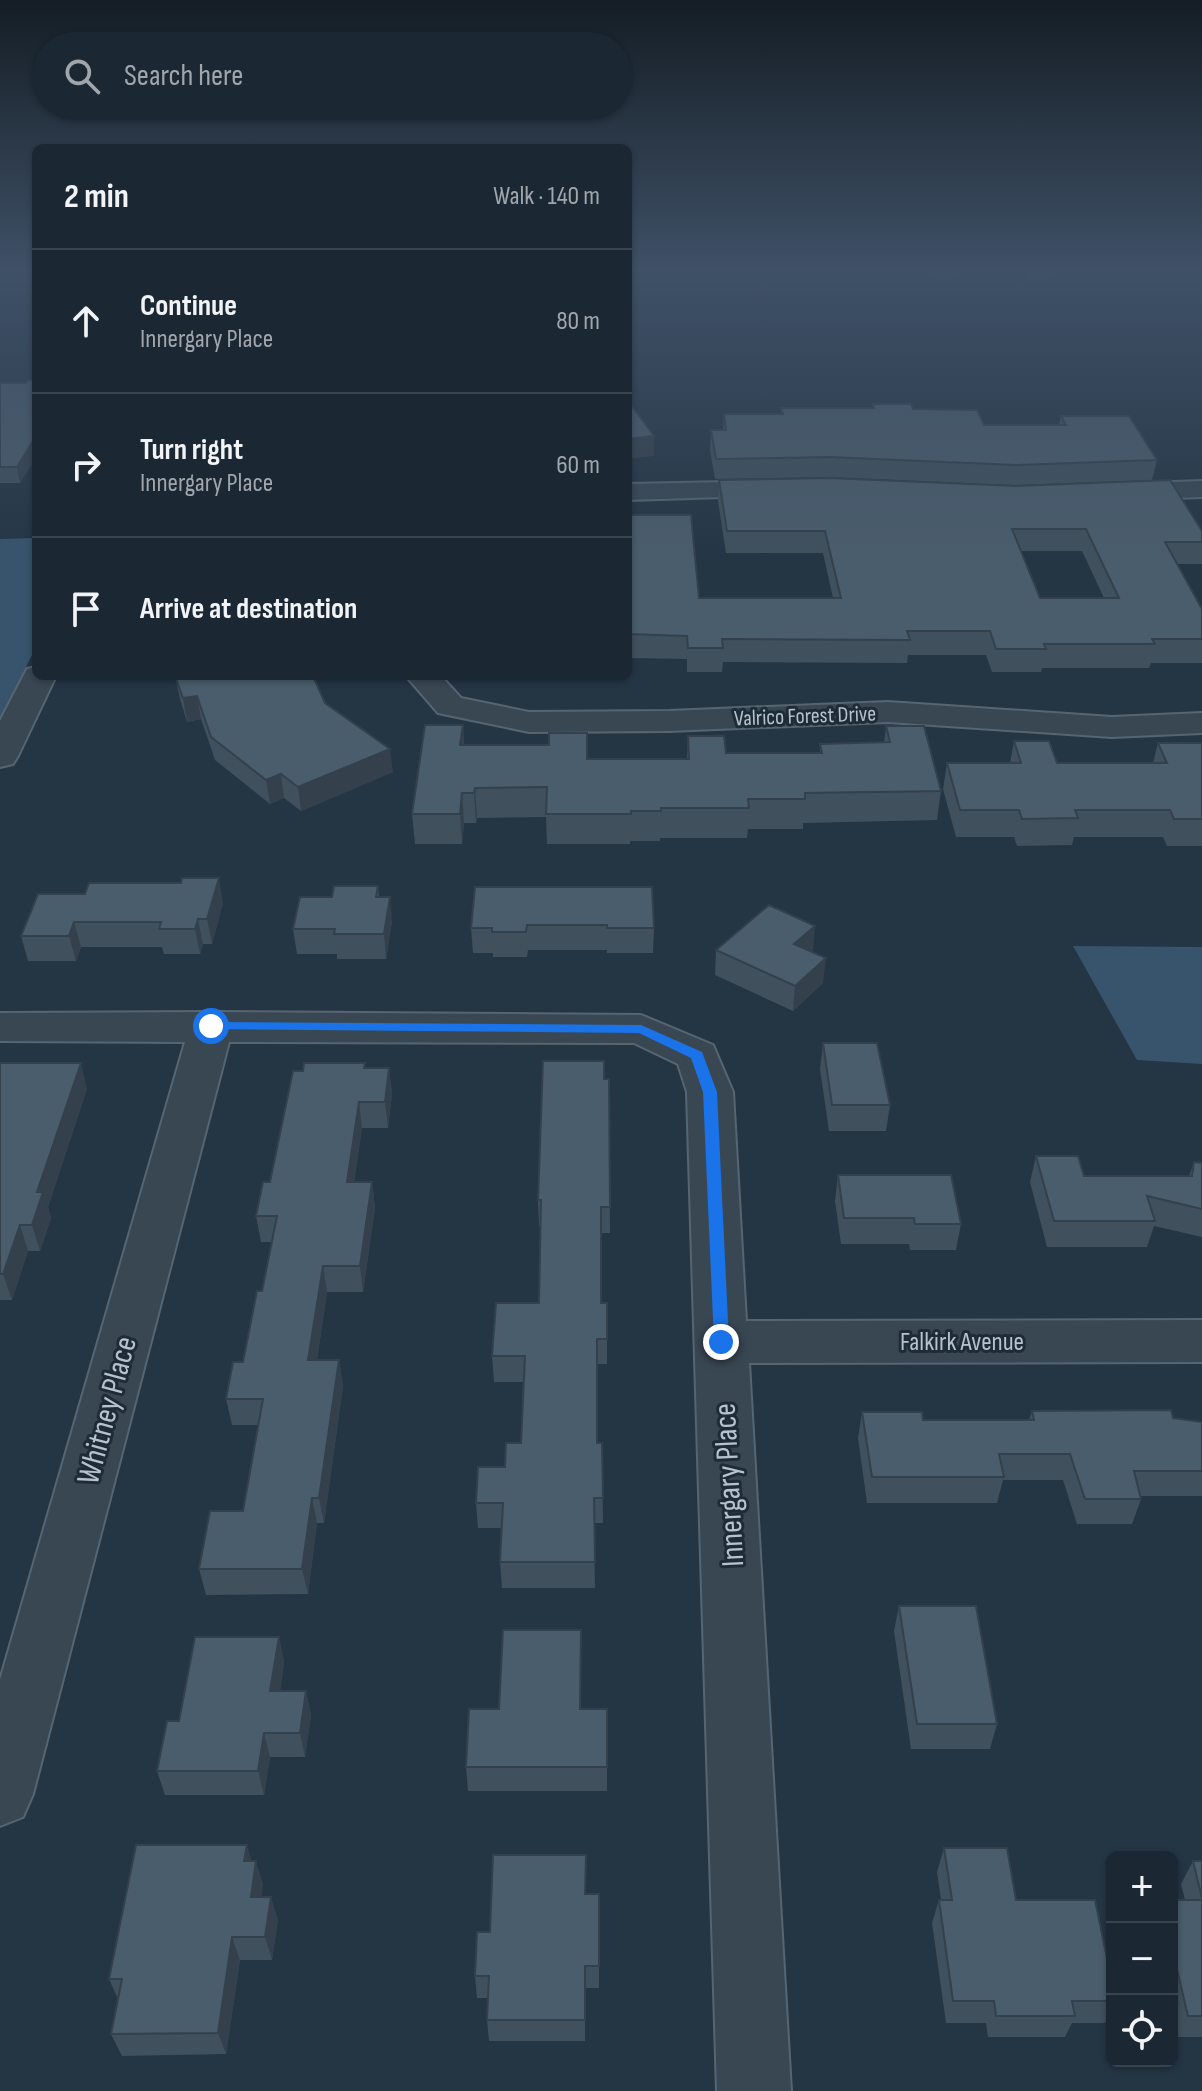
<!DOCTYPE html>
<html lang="en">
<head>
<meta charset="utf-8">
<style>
	body { margin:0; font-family:"Sofia Sans Condensed",sans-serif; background:#24303b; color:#f1f3f6 }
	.controls { position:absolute; right:24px; bottom:24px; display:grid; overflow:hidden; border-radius:12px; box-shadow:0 2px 6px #0004 }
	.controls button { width:72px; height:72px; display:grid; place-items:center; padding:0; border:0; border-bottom:2px solid #39444e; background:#1b2833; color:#f1f3f6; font:40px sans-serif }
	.stop { position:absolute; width:24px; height:24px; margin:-18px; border:6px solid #1a73e8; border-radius:50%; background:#fff }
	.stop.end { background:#1a73e8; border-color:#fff; box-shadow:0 2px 8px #0008 }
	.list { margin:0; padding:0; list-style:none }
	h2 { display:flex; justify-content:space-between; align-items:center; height:104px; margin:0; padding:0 32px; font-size:34px }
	h2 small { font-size:26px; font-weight:400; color:#a0a6ac }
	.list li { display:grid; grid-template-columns:52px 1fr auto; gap:24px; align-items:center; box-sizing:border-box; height:144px; padding:0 32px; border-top:2px solid #39444e }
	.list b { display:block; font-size:30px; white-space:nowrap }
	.list p { margin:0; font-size:26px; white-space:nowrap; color:#a0a6ac }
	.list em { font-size:26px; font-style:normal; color:#a0a6ac }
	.icon { flex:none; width:44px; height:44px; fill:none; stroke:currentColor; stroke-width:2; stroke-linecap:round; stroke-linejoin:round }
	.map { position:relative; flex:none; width:1202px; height:2091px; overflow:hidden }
	.search { position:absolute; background:#1b2833; box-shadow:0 2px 6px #0004; left:32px; top:32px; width:600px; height:88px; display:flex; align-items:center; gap:20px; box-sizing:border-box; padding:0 28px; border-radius:44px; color:#a0a6ac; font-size:30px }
	.panel { position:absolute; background:#1b2833; box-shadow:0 2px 6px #0004; left:32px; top:144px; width:600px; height:536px; border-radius:12px }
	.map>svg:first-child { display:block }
	.water { fill:#37546c }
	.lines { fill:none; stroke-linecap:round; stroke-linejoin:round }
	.minor-casing { stroke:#576570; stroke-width:4 }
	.minor { fill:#394753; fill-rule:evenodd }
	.wall { fill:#40505d; fill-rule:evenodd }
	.shaded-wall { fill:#34414c }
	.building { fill:#4a5d6c; stroke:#34414c; stroke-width:2; fill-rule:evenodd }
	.route { fill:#1a73e8 }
	.labels { text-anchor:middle; stroke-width:6; stroke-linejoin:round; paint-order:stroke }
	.far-street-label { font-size:22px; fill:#b6c2cd; stroke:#1e2c38 }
	.street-label { font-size:26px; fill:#b6c2cd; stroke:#1e2c38 }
	.near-street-label { font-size:32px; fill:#b6c2cd; stroke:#1e2c38 }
</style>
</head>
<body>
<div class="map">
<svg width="1202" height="2091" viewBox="0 0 1202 2091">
	<rect width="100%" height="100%" fill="#243544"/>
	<!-- water -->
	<g class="water">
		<polygon points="36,538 36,647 0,719 0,539"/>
		<polygon points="1073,946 1202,947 1202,1064 1137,1060"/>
	</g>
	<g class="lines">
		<!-- minor casing -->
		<g class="minor-casing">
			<g id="minor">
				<polygon points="935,270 957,270 958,272 947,278 939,277"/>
				<polygon points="1028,270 1050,270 1050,272 1039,278 1031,277"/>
				<polygon points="778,481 788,483 792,489 788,495 628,500 628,484"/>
				<polygon points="1202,481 1202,497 1118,500 1108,498 1104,492 1108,486 1118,484"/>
				<polygon points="36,667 36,676 56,676 18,756 13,764 0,767 0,721 27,669"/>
				<polygon points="406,676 441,676 461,698 529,712 669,711 888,702 1112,717 1202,713 1202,733 1112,737 888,722 669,731 529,732 438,713"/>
				<polygon points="211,1012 641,1015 713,1045 733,1092 746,1321 1202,1320 1202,1362 749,1363 791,2091 717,2091 687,1092 678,1064 634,1043 229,1042 33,1794 23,1817 0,1826 0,1680 185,1042 0,1041 0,1013"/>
			</g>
		</g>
		<!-- minor -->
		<use href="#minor" class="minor"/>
	</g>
	<!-- wall -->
	<g class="wall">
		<polygon points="36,380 36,457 20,483 0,483 0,383 26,383"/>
		<polygon points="873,404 913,409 984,425 1059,425 1061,416 1157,460 1152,480 1013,485 827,477 715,479 710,450 711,430 723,430 724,414 781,414 781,408 872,408"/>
		<path d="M719,480L1202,531V564H1177L1202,609V663H1151L1149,668H1042L1041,672H992L986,655H908L907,663L723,662L722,672H687V659L628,658V515L699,598H833L823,553H726L718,501ZM1021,551H1082L1104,598H1040Z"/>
		<polygon points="175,676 315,676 314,680 325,703 393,772 301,811 284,798 270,804 215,760 201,719 187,722 180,699"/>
		<polygon points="463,725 464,745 587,759 687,759 688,736 726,753 820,753 820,744 884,743 886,726 941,791 937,820 803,823 803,829 748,829 747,838 660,838 660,841 630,841 630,844 547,844 546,817 477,818 476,823 464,823 462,844 415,844 412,814"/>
		<polygon points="1014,741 1057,763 1153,763 1158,743 1202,743 1202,846 1167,846 1163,837 1074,837 1072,845 1017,846 1014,837 956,837 943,789 947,763 1010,763"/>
		<polygon points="378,886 379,897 392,921 386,959 337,959 337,954 297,954 293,929 332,897"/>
		<polygon points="475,887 654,928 653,953 607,953 607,950 528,950 527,957 493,957 493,953 473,953 471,928"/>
		<polygon points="38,894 223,903 212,944 203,944 200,954 164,954 162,947 81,947 76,961 28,961 21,936"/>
		<polygon points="716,950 813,951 812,952 823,983 793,1011 715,975"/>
		<polygon points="823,1043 890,1105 886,1131 829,1131 820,1069"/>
		<polygon points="0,1063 87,1089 48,1207 51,1218 40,1251 28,1251 12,1300 0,1300"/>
		<polygon points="366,1068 389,1068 392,1094 388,1128 362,1128 354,1182 372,1182 375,1208 363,1292 327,1292 317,1360 339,1360 343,1386 324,1523 317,1523 308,1594 206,1595 199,1569 243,1511 258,1425 232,1425 226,1399 243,1362 262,1291 272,1242 261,1242 256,1216"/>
		<polygon points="604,1079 609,1079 610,1233 601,1233 601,1303 607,1303 607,1364 597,1364 597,1443 602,1443 603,1523 594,1523 595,1588 502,1588 500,1562 501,1528 478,1528 476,1503 505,1467 521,1443 523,1382 494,1382 492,1356 539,1303 541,1226 539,1226 538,1200"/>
		<polygon points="1036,1156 1084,1176 1189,1176 1194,1162 1202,1163 1202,1237 1154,1226 1147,1247 1047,1247 1030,1182"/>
		<polygon points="838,1175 961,1224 956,1250 910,1250 909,1244 841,1244 835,1201"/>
		<polygon points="1032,1411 1173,1418 1202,1422 1202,1496 1141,1496 1141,1499 1132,1524 1077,1524 1063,1480 1003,1480 997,1503 867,1503 858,1438 862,1412 923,1420 1029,1420"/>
		<polygon points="899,1606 997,1724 990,1749 911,1749 894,1631"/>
		<polygon points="279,1637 284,1662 280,1691 306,1691 311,1715 305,1757 270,1757 264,1795 165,1795 157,1771 179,1721"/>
		<polygon points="581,1709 607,1709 607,1791 468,1791 466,1767"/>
		<polygon points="944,1848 1016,1900 1112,1983 1112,2009 1105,2023 1072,2023 1065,2037 988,2037 986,2023 946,2023 932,1923 939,1900 941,1900 937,1872"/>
		<polygon points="251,1861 263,1884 261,1897 278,1919 272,1960 240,1960 226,2054 122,2056 111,2034 118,1999 109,1979"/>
		<polygon points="1193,1861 1202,1861 1202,2037 1176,2037 1172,2021 1172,1900 1185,1900 1181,1884"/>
		<polygon points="586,1894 599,1894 599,1988 585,1988 585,2041 489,2041 487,2020 488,1998 477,1998 475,1976 490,1932"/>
	</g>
	<!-- shaded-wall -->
	<g class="shaded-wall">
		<polygon points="36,436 36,457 20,483 17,467"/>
		<polygon points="654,436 654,456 628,459 628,439"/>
		<polygon points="197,696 201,719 187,722 183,698"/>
		<polygon points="463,725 464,754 460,745"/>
		<polygon points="390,749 393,772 301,811 298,787"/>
		<polygon points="281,774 284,798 270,804 266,780"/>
		<polygon points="475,788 477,818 476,823 474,793"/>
		<polygon points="462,793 464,823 462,844 460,814"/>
		<polygon points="219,878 223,903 212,944 207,919"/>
		<polygon points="390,897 392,921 386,959 384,934"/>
		<polygon points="198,919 203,944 200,954 195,929"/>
		<polygon points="74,922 81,947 76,961 69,936"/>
		<polygon points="815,926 813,951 792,969 794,944"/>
		<polygon points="826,958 823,983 793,1011 795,986"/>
		<polygon points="81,1063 87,1089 48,1207 51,1218 40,1251 32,1225 37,1192"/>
		<polygon points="389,1068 392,1094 388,1128 385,1102"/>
		<polygon points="359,1102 362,1128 350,1208 347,1182"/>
		<polygon points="372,1182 375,1208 363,1292 360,1266"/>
		<polygon points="20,1225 28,1251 12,1300 3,1274"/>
		<polygon points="323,1266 327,1292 313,1386 308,1360"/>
		<polygon points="339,1360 343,1386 324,1523 319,1498"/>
		<polygon points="312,1498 317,1523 308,1594 302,1569"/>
		<polygon points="279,1637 284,1662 276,1715 270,1691"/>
		<polygon points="306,1691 311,1715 305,1757 300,1733"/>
		<polygon points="264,1733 270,1757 264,1795 258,1771"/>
		<polygon points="247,1845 254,1868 244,1861"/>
		<polygon points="256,1861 263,1884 258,1919 251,1897"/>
		<polygon points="271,1897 278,1919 272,1960 265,1937"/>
		<polygon points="232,1937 240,1960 226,2054 218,2033"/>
	</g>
	<!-- building -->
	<g class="building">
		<polygon points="28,380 36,380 36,436 17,467 0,467 0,383 26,383"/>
		<polygon points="628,401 654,436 628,439"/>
		<polygon points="873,404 911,404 913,409 977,410 984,425 1066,425 1061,416 1129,416 1157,460 1016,465 829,457 716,459 711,430 726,430 724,414 783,414 781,408 874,408"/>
		<path d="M829,478L1016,486L1170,480L1202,531V542H1165L1202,609V639H1152L1155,644H1044L1046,649H996L990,631H907L910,640L722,639L723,648H688L687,636L628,634V515H691L699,598H841L825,531H727L719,480ZM1012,529H1086L1119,598H1040Z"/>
		<polygon points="175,676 313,676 325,703 390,749 298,787 281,774 266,780 211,737 197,696 183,698"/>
		<polygon points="425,725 463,725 460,745 549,745 549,733 587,733 587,759 689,759 688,736 724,736 726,753 822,753 820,744 890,742 886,726 924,726 941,791 805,793 805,799 748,799 749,808 661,808 661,811 631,811 631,814 546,814 547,787 475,788 474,793 462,793 460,814 412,814"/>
		<polygon points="1014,741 1049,741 1057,763 1167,763 1158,743 1202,743 1202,819 1174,819 1170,810 1075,810 1078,818 1022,819 1019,810 960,810 947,763 1021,763"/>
		<polygon points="182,878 219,878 207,919 198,919 195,929 159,929 161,922 74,922 69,936 21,936 38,894 85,894 89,883 181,883"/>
		<polygon points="334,886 378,886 376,897 390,897 384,934 334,934 335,929 293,929 300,897 332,897"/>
		<polygon points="475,887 652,887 654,928 607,928 607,925 527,925 526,932 492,932 492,928 471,928"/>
		<polygon points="769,905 815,926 794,944 826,958 795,986 716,950"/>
		<polygon points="823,1043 877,1043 890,1105 832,1105"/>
		<polygon points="543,1061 604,1061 604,1079 609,1079 610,1207 601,1207 601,1303 607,1303 607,1339 597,1339 597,1443 602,1443 603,1498 594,1498 595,1562 500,1562 503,1503 476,1503 478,1467 505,1467 506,1443 521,1443 525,1356 492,1356 496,1303 539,1303 541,1200 538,1200"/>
		<polygon points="0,1063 81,1063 37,1192 43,1192 32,1225 20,1225 3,1274 0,1274"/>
		<polygon points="304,1063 365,1063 364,1068 389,1068 385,1102 359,1102 347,1182 372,1182 360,1266 323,1266 308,1360 339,1360 319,1498 312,1498 302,1569 199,1569 210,1511 243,1511 263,1399 226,1399 233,1362 243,1362 257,1291 262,1291 277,1216 256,1216 263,1182 270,1182 293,1071 303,1071"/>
		<polygon points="1036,1156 1078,1156 1084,1176 1192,1176 1194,1162 1202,1163 1202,1209 1147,1196 1155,1221 1054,1221"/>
		<polygon points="838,1175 951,1175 961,1224 915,1224 914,1218 844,1218"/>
		<polygon points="1171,1410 1173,1418 1202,1422 1202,1471 1134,1471 1141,1499 1085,1499 1070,1454 999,1454 1004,1477 872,1477 862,1412 922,1412 923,1420 1034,1420 1032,1411"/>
		<polygon points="899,1606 976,1606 997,1724 917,1724"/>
		<polygon points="503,1630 581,1630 580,1709 607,1709 607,1767 466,1767 469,1709 499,1709"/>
		<polygon points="195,1637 279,1637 270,1691 306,1691 300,1733 264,1733 258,1771 157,1771 167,1721 179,1721"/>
		<polygon points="136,1845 247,1845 244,1861 256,1861 251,1897 271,1897 265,1937 232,1937 218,2033 111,2034 122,1979 109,1979"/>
		<polygon points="944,1848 1007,1848 1016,1900 1095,1900 1112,1983 1112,2001 1072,2001 1075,2016 996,2016 994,2001 953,2001 939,1900 952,1900"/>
		<polygon points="493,1855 586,1855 585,1894 599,1894 599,1966 585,1966 585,2020 487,2020 489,1976 475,1976 477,1932 490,1932"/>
		<polygon points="1193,1861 1202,1861 1202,1898"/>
		<polygon points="1172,1900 1202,1900 1202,2016 1188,2016 1172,1948"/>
	</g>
	<!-- sky -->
	<linearGradient id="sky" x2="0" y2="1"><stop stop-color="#141d25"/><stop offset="0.48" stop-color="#3f5167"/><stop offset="1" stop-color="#3f5167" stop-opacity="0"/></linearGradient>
	<rect width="1202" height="562" fill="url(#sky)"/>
	<!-- route -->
	<polygon class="route" points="211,1022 641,1025 702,1052 717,1092 729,1342 727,1346 716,1346 714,1342 703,1092 691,1058 639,1033 207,1029 207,1023"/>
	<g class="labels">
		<!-- far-street labels -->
		<g class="far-street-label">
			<text transform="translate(805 715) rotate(-2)" y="8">Valrico Forest Drive</text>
		</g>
		<!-- street labels -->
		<g class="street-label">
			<text x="962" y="1350">Falkirk Avenue</text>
		</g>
		<!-- near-street labels -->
		<g class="near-street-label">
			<text transform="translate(106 1410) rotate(-75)" y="11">Whitney Place</text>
			<text transform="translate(728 1485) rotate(-93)" y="11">Innergary Place</text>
		</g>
	</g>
</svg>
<div class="controls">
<button>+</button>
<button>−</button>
<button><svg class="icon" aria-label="locate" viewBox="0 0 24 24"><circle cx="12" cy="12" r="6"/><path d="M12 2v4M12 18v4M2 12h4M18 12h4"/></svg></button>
</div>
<div class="stop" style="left:211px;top:1026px"></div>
<div class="stop end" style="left:721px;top:1342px"></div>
<div class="search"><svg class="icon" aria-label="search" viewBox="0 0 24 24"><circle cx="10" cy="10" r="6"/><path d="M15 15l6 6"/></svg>Search here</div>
<section class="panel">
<h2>2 min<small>Walk · 140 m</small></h2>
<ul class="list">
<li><svg class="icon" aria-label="ahead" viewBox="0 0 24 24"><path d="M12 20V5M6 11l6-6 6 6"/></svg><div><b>Continue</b><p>Innergary Place</p></div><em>80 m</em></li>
<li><svg class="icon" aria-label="right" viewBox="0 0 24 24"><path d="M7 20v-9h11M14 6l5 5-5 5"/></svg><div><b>Turn right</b><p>Innergary Place</p></div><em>60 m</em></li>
<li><svg class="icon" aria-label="arrive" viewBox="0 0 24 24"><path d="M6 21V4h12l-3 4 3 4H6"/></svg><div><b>Arrive at destination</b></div></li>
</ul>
</section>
</div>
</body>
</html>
